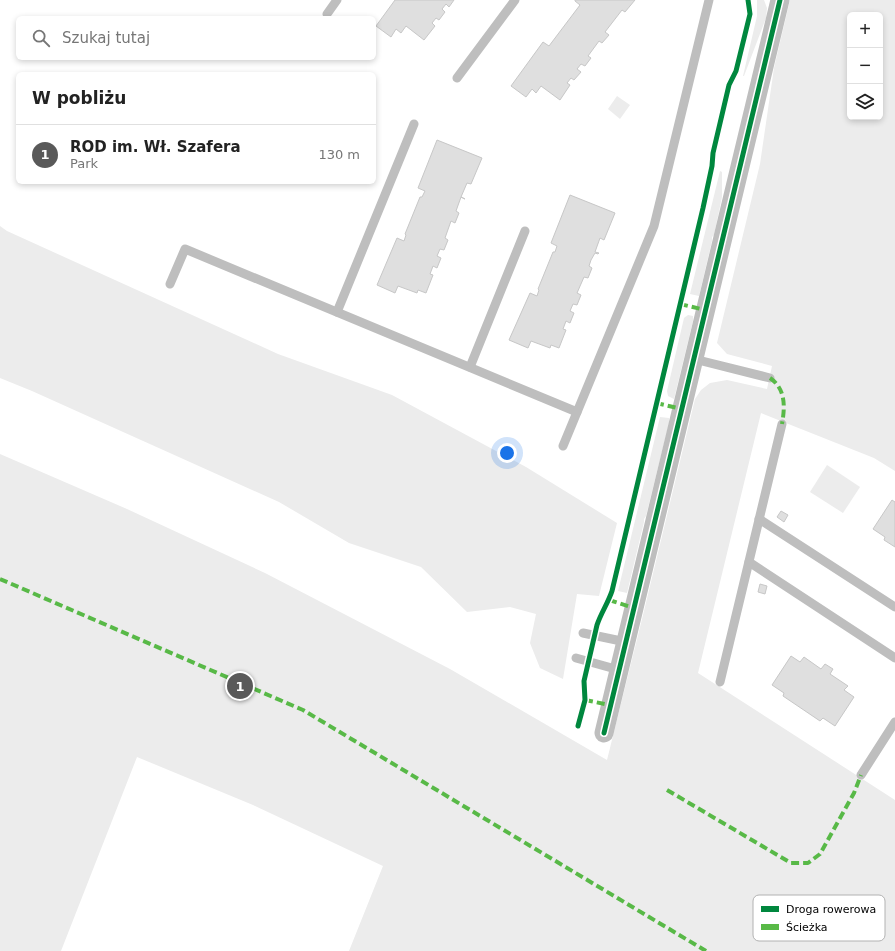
<!DOCTYPE html>
<html lang="pl">
<head>
<meta charset="utf-8">
<style>
	body { margin:0; font-family:"DejaVu Sans",sans-serif; background:#f6f6f6; color:#222 }
	.controls { position:absolute; right:12px; top:12px; display:grid; overflow:hidden; border-radius:6px; box-shadow:0 2px 6px #0003 }
	.controls button { width:36px; height:36px; display:grid; place-items:center; padding:0; border:0; border-bottom:1px solid #e0e0e0; background:#fff; color:#222; font:20px sans-serif }
	.you { position:absolute; left:507px; top:453px; width:14px; height:14px; margin:-10px; border:3px solid #fff; border-radius:50%; background:#1a73e8; box-shadow:0 0 0 6px #1a73e833 }
	.badge { display:grid; place-items:center; width:26px; height:26px; border-radius:50%; background:#595959; color:#fff; font-size:13px; font-weight:700 }
	.pin { position:absolute; translate:-50% -50%; border:2px solid #fff; box-shadow:0 1px 4px #0006 }
	.list { margin:0; padding:0; list-style:none }
	h2 { display:flex; justify-content:space-between; align-items:center; height:52px; margin:0; padding:0 16px; font-size:17px }
	h2 small { font-size:13px; font-weight:400; color:#767676 }
	.list li { display:grid; grid-template-columns:26px 1fr auto; gap:12px; align-items:center; box-sizing:border-box; height:60px; padding:0 16px; border-top:1px solid #e0e0e0 }
	.list b { display:block; font-size:15px; white-space:nowrap }
	.list p { margin:0; font-size:13px; white-space:nowrap; color:#767676 }
	.list em { font-size:13px; font-style:normal; color:#767676 }
	.icon { flex:none; width:22px; height:22px; fill:none; stroke:currentColor; stroke-width:2; stroke-linecap:round; stroke-linejoin:round }
	.map { position:relative; flex:none; width:895px; height:951px; overflow:hidden }
	.search { position:absolute; background:#fff; box-shadow:0 2px 6px #0003; left:16px; top:16px; width:360px; height:44px; display:flex; align-items:center; gap:10px; box-sizing:border-box; padding:0 14px; border-radius:6px; color:#767676; font-size:15px }
	.panel { position:absolute; background:#fff; box-shadow:0 2px 6px #0003; left:16px; top:72px; width:360px; height:112px; border-radius:6px }
	.map>svg:first-child { display:block }
	.green { fill:#ececec; fill-rule:evenodd }
	.building { fill:#dfdfdf; stroke:#c7c7c7 }
	.lines { fill:none; stroke-linecap:round; stroke-linejoin:round }
	.service { stroke:#bebebe; stroke-width:9 }
	.minor { stroke:#bebebe; stroke-width:19 }
	.quiet { stroke:#58b947; stroke-width:4; stroke-dasharray:8 4; stroke-linecap:butt }
	.cycleway-casing { stroke:#fff; stroke-width:8 }
	.cycleway { stroke:#00873e; stroke-width:5 }
	.key { fill:#fff; stroke:#b2b2b2; stroke-width:1 }
	.key-label { font-size:11px; fill:#000 }
</style>
</head>
<body>
<div class="map">
<svg width="895" height="951" viewBox="0 0 895 951">
	<rect width="100%" height="100%" fill="#fff"/>
	<!-- green -->
	<g class="green">
		<polygon points="757,0 764,0 767,8 766,18 744,76 743,76 757,16"/>
		<path d="M790,0H895V471L874,458L761,413L698,673L895,800V951H349L383,866L253,805L137,757L61,951H0V454L127,509L265,573L450,669L607,760L643,615L695,399L701,390L710,383L727,380L767,389L772,366L727,354L717,343L760,164L774,68ZM850,15H880V117H850Z"/>
		<polygon points="617,96 630,105 620,119 608,109"/>
		<polygon points="720,171 722,172 722,197 714,235 712,237 712,241 699,296 690,294"/>
		<polygon points="0,226 7,231 278,354 392,395 526,467 617,523 599,596 577,594 563,679 540,668 530,643 536,614 510,607 467,612 421,567 349,543 279,502 32,391 0,378"/>
		<polygon points="688,315 693,316 693,321 674,399 668,396 667,391 684,318"/>
		<polygon points="660,417 669,418 669,423 646,516 644,519 644,522 627,593 618,591"/>
		<polygon points="827,465 860,487 843,513 810,492"/>
	</g>
	<!-- building -->
	<g class="building">
		<polygon points="395,0 454,0 449,7 446,4 442,9 445,12 439,20 436,18 432,23 435,26 424,40 406,26 401,33 396,29 391,37 376,26"/>
		<polygon points="575,0 635,0 625,12 622,10 605,32 609,35 602,43 599,41 588,56 591,58 585,66 581,64 577,69 581,72 574,80 571,78 567,83 570,85 560,100 541,86 536,93 532,89 526,97 511,86 543,42 549,46 580,5 575,1"/>
		<polygon points="437,140 482,158 471,184 467,183 461,197 465,199 461,197 456,211 459,213 455,223 451,221 445,238 448,240 444,250 440,249 437,256 441,258 437,268 433,266 430,274 433,275 426,293 418,290 417,293 398,286 395,293 377,285 397,238 404,241 406,235 405,234 420,197 422,197 425,191 418,188"/>
		<polygon points="570,195 615,213 604,240 600,238 595,252 599,253 598,254 595,253 591,260 589,266 592,268 588,278 584,277 577,293 581,295 577,305 573,304 570,311 574,313 570,323 566,321 563,329 566,330 559,348 551,345 550,348 531,341 528,348 509,340 530,293 537,296 539,290 538,289 553,252 555,252 557,246 551,243"/>
		<polygon points="892,500 895,502 895,547 884,540 885,537 873,529"/>
		<polygon points="781,511 788,515 784,522 777,517"/>
		<polygon points="760,584 767,586 765,594 758,592"/>
		<polygon points="791,656 800,662 804,657 821,669 825,664 833,669 830,674 848,686 844,690 854,697 835,726 823,718 820,721 783,696 784,693 772,685"/>
	</g>
	<g class="lines">
		<!-- service -->
		<g class="service">
			<polyline points="327,14 337,0"/>
			<polyline points="457,78 515,0"/>
			<polyline points="170,284 185,249 577,412"/>
			<polyline points="337,312 414,124"/>
			<polyline points="694,359 770,378"/>
			<polyline points="470,367 525,231"/>
			<polyline points="563,446 654,226 709,0"/>
			<polyline points="759,519 895,607"/>
			<polyline points="749,562 895,658"/>
			<polyline points="583,633 626,642"/>
			<polyline points="576,658 619,670"/>
			<polyline points="720,682 782,424"/>
			<polyline points="861,775 895,722"/>
		</g>
		<!-- minor -->
		<polyline class="minor" points="604,733 780,0"/>
		<!-- quiet -->
		<g class="quiet">
			<polyline points="680,304 705,310"/>
			<path d="M770,378C786,389 785,407 782,424"/>
			<polyline points="656,403 682,409"/>
			<polyline points="0,579 303,710 706,951"/>
			<polyline points="609,600 634,608"/>
			<polyline points="585,700 610,705"/>
			<polyline points="667,790 791,863 808,863 820,854 854,793 861,775"/>
		</g>
		<!-- cycleway casing -->
		<g class="cycleway-casing">
			<g id="cycleway">
				<path d="M578,726L585,700L584,681L597,625C601,613 608,603 612,591L703,208L712,166L713,153L729,85L736,71L750,14L748,0"/>
				<polyline points="604,733 780,0"/>
			</g>
		</g>
		<!-- cycleway -->
		<use href="#cycleway" class="cycleway"/>
	</g>
	<!-- legend -->
	<rect x="753" y="895" width="132" height="46" rx="6" class="key"/>
	<rect x="761" y="906" width="18" height="6" fill="#00873e"/>
	<rect x="761" y="924" width="18" height="6" fill="#58b947"/>
	<g class="key-label">
		<text x="786" y="913">Droga rowerowa</text>
		<text x="786" y="931">Ścieżka</text>
	</g>
</svg>
<div class="controls">
<button>+</button>
<button>−</button>
<button><svg class="icon" aria-label="layers" viewBox="0 0 24 24"><path d="M12 4l9 5-9 5-9-5zM3 14l9 5 9-5"/></svg></button>
</div>
<div class="you"></div>
<div class="pin badge" style="left:240px;top:686px">1</div>
<div class="search"><svg class="icon" aria-label="search" viewBox="0 0 24 24"><circle cx="10" cy="10" r="6"/><path d="M15 15l6 6"/></svg>Szukaj tutaj</div>
<section class="panel">
<h2>W pobliżu<small></small></h2>
<ul class="list">
<li><span class="badge">1</span><div><b>ROD im. Wł. Szafera</b><p>Park</p></div><em>130 m</em></li>
</ul>
</section>
</div>
</body>
</html>
